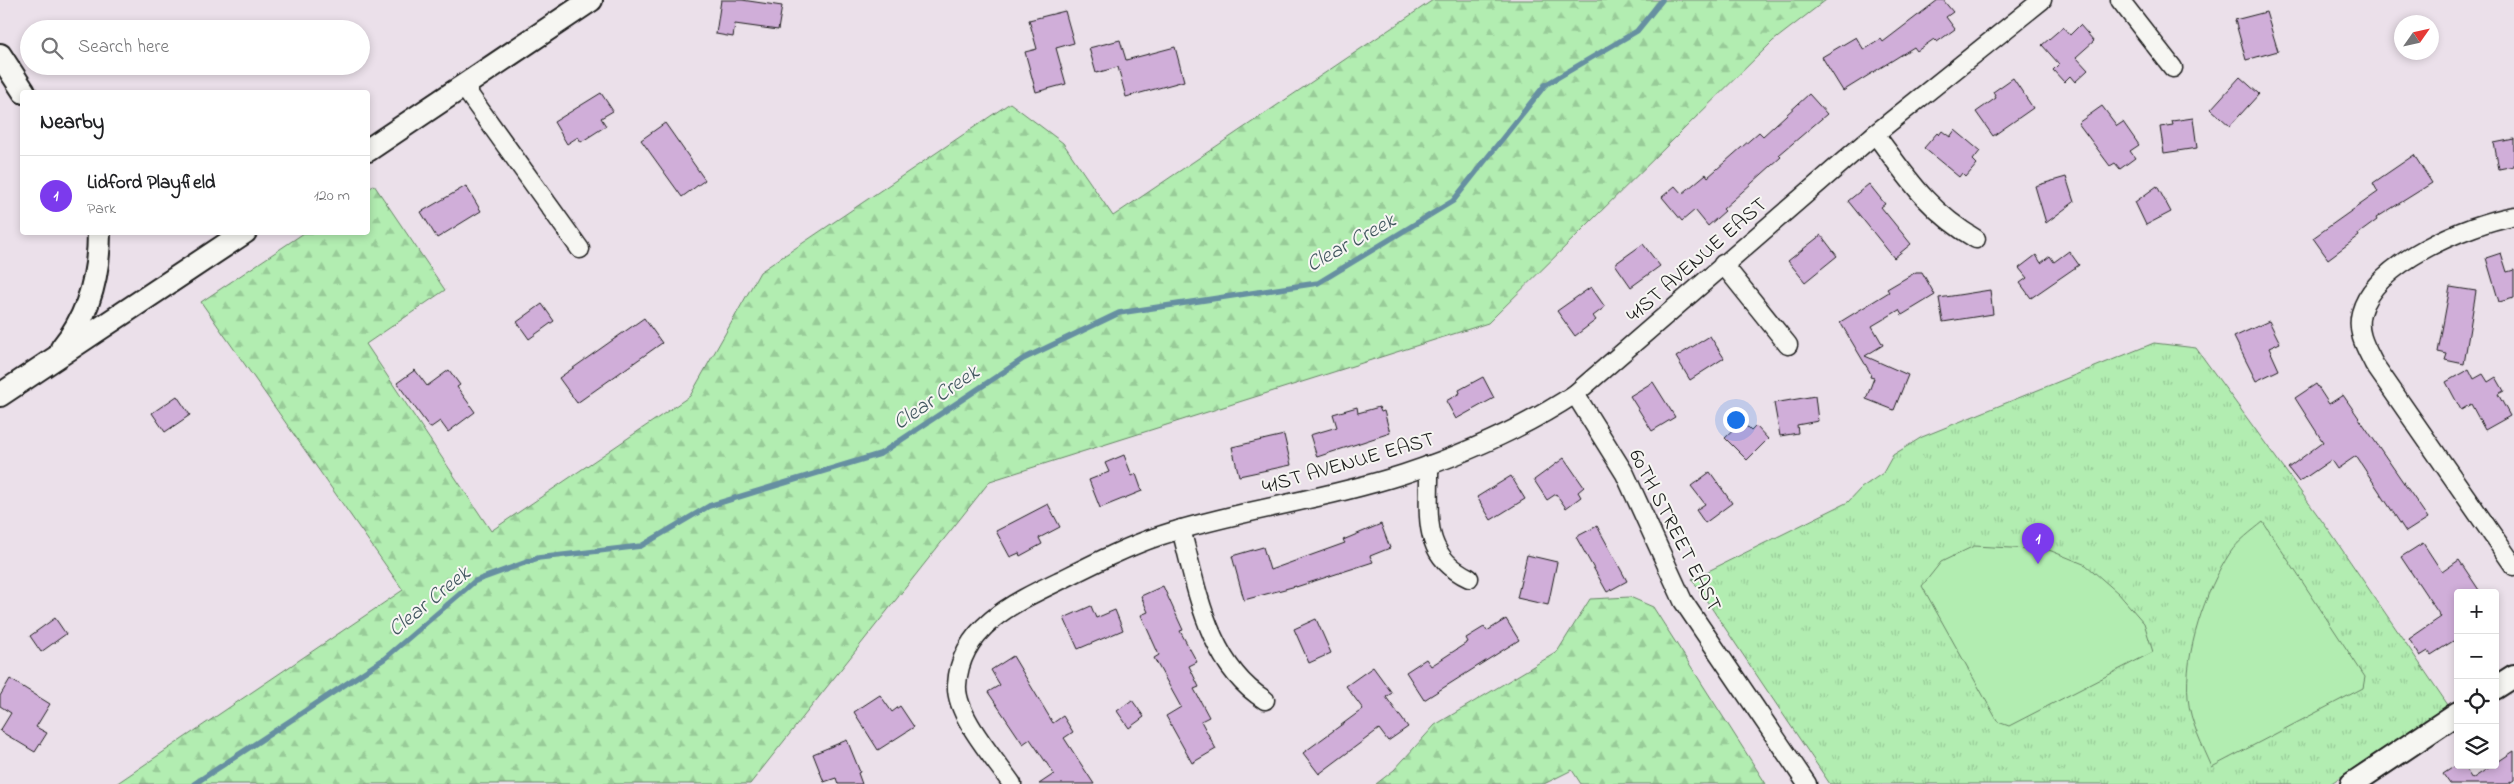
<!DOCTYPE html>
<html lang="en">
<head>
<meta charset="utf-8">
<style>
	body { margin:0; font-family:"Indie Flower",sans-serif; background:#f6f6f6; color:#202124 }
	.controls { position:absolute; right:15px; bottom:15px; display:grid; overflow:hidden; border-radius:5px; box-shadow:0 2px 8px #0003 }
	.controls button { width:45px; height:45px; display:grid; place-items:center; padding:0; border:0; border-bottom:1px solid #e0e0e0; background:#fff; color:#202124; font:25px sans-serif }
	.compass { position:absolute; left:2394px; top:15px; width:45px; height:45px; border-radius:50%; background:#fff; box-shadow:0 2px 8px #0003; rotate:56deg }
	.you { position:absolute; left:1735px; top:419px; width:18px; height:18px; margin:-12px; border:4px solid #fff; border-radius:50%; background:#1a73e8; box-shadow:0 0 0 8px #1a73e833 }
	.badge { display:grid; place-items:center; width:32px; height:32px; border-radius:50%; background:#7c3aed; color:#fff; font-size:16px; font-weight:700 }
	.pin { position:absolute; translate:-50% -41px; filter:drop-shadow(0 1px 2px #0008) }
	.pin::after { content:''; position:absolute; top:26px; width:18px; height:15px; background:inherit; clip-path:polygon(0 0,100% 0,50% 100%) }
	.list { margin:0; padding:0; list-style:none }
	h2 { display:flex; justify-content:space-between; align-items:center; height:65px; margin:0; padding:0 20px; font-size:21px }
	h2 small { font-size:16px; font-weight:400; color:#757577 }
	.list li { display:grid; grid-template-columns:32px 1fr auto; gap:15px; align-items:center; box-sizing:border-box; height:80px; padding:0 20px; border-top:1px solid #e0e0e0 }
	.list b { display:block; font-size:19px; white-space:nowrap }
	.list p { margin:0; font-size:16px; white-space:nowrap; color:#757577 }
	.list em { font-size:16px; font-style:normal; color:#757577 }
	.icon { flex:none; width:28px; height:28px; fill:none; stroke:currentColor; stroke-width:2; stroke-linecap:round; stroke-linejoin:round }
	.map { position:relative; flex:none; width:2514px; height:784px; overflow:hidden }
	.search { position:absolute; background:#fff; box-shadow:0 2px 8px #0003; left:20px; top:20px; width:350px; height:55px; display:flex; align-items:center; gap:12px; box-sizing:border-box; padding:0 18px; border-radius:28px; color:#757577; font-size:19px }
	.panel { position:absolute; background:#fff; box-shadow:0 2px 8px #0003; left:20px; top:90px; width:350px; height:145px; border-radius:5px }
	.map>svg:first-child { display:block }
	.grass { fill:url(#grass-tufts); stroke:#678466 }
	.forest { fill:url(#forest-firs); stroke:#678466 }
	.pitch { fill:#b2edb1; stroke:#678466 }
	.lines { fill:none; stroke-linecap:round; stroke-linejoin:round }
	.stream { stroke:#668fa1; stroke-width:5.5 }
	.building { fill:#d0aed9; stroke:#1c1c1c }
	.minor-casing { stroke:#1c1c1c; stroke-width:21 }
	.tertiary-casing { stroke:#1c1c1c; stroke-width:26 }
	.minor { stroke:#f6f6f2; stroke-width:18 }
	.tertiary { stroke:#f6f6f2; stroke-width:22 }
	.labels { text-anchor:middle; stroke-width:4; stroke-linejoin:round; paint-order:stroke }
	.street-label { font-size:21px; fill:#1c1c1c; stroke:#f6f6f2 }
	.water-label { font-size:22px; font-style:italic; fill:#41565f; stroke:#f6f6f2 }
</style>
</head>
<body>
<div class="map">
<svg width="2514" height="784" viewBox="0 0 2514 784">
	<defs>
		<pattern id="grass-tufts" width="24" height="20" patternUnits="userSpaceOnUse" patternTransform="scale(1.25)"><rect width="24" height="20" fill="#b2edb1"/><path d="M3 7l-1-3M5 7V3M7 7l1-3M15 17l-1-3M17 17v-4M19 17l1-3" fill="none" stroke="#98cb98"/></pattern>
		<pattern id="forest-firs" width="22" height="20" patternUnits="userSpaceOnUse" patternTransform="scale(1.25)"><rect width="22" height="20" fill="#b2edb1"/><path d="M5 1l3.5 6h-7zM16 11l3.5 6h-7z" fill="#98cb98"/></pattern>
	</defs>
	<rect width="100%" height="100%" fill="#ebe0ea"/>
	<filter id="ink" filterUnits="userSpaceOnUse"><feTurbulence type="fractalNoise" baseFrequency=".02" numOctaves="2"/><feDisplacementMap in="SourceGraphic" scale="10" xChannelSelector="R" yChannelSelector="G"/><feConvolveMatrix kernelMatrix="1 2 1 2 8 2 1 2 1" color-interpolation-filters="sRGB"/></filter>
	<g filter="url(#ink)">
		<!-- grass -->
		<polygon class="grass" points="2154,343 2196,348 2330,532 2448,705 2330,784 1830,784 1692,579 1848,502 1861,488 1883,473 1893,455 1922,437"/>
		<!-- forest -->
		<g class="forest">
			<polygon points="1433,0 1826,0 1773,41 1488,323 990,481 750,784 116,784 403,590 201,302 304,233 368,232 368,190 374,185 445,290 366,344 491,531 690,396 760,272 1010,103 1063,143 1113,216"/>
			<polygon points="1630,597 1653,607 1766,784 1581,784 1572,770 1544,784 1376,784 1394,770 1435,725 1557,652 1590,599"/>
		</g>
		<!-- pitch -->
		<g class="pitch">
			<path d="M2263,522L2365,677L2363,688L2212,767C2203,746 2190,722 2188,698C2184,653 2205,591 2230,553C2238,541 2252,531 2263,522Z"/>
			<polygon points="1974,546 2049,550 2086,565 2118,593 2144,623 2153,652 2009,726 1998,722 1922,586 1941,562"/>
		</g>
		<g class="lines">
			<!-- stream -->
			<polyline class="stream" points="194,784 384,659 475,581 538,558 641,546 709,506 880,454 1023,359 1119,313 1318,283 1453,201 1545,85 1637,31 1662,0"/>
		</g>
		<!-- building -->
		<g class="building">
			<polygon points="721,0 742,0 782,6 778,30 735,24 733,37 716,34"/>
			<polygon points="1938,0 1943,0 1953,12 1946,17 1955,29 1937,42 1934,39 1917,51 1914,47 1843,91 1822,57 1856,37 1864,50 1881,39 1883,42"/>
			<polygon points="1065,11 1074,43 1056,48 1066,84 1036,92 1025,52 1037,49 1029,20"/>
			<polygon points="2266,12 2278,51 2246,60 2235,20"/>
			<polygon points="2080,25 2094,41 2076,57 2088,70 2075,82 2070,76 2064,82 2053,70 2059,64 2042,45 2063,27 2070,35"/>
			<polygon points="1120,40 1126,60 1175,47 1184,81 1126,97 1118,67 1096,73 1089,48"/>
			<polygon points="2240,77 2259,94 2230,126 2211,109"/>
			<polygon points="2013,78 2033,108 1993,136 1976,112 1996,98 1993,92"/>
			<polygon points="601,93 613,111 601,118 606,126 581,142 578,137 567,144 554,122"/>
			<polygon points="1809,94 1827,114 1779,155 1781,157 1723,209 1725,211 1708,226 1695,210 1682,221 1662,197 1675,186 1682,194 1706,174 1708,177 1759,132 1763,136"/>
			<polygon points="2102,106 2117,126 2123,122 2139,145 2130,151 2135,158 2120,169 2115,163 2110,166 2078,123"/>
			<polygon points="2193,118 2197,148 2164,153 2160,127 2173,125 2172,121"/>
			<polygon points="665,123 705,180 682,197 641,140"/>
			<polygon points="1955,130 1980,151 1973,160 1977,164 1966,177 1962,173 1959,177 1924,148 1937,133 1939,135 1942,131 1950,137"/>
			<polygon points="2514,139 2514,166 2499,169 2494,143"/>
			<polygon points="2414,155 2432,183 2376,218 2377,220 2358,234 2359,236 2328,259 2313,238 2378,192 2373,183"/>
			<polygon points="2066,177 2074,202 2046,223 2035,186"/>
			<polygon points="1869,184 1885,204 1881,207 1911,244 1894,258 1848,201"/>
			<polygon points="466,186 481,211 437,238 421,212"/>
			<polygon points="2157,186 2171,212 2146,225 2135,202"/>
			<polygon points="1821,235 1837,256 1805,282 1788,261"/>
			<polygon points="1643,244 1660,266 1631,287 1615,264"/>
			<polygon points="2069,251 2079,265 2031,298 2020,283 2027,278 2019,268 2036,255 2041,263 2050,256 2054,262"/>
			<polygon points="2501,253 2507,272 2514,270 2514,298 2499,302 2486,258"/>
			<polygon points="1916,272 1922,272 1935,295 1902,315 1899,310 1872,326 1883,345 1865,356 1908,375 1894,410 1866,399 1874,378 1870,377 1871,374 1840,322 1889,292 1887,289"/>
			<polygon points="1591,287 1605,307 1593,316 1596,320 1575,336 1557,311"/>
			<polygon points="2450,287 2476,291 2464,364 2445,360 2447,354 2438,352"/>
			<polygon points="1990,290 1993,314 1943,322 1939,298"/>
			<polygon points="542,304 554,321 529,339 517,322"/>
			<polygon points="644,318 662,343 577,403 559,378"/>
			<polygon points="2269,321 2280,343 2269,348 2279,370 2256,381 2234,337"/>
			<polygon points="1710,336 1724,358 1690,380 1676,357"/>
			<polygon points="2469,369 2474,379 2483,374 2488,382 2496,377 2504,391 2498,394 2510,416 2485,430 2471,404 2461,410 2446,382"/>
			<polygon points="415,370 427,386 449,370 460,385 457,387 475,412 448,432 440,421 430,428 397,383"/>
			<polygon points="1483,377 1494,398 1456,419 1446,401 1460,393 1459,390"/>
			<polygon points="1653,382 1675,417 1652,431 1630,396"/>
			<polygon points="2316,384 2329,404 2343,395 2428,518 2406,532 2356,456 2337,469 2331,460 2299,482 2288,468 2323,442 2295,398"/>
			<polygon points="177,396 190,415 165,432 152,413"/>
			<polygon points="1815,396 1818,421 1797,425 1798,433 1780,436 1774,403"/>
			<polygon points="1357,407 1358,413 1379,407 1381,412 1384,411 1390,433 1317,457 1310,435 1337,427 1333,414"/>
			<polygon points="1742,422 1751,431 1756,426 1768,439 1747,460 1725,438"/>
			<polygon points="1284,435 1291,465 1239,476 1232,447"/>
			<polygon points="1124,455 1132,476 1136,474 1142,491 1100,508 1089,480 1109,472 1105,463"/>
			<polygon points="1564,458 1584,487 1578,492 1581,497 1566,508 1556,494 1547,500 1534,480"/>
			<polygon points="1710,472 1732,503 1705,523 1696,510 1705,504 1691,486"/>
			<polygon points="1511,476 1525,499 1491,520 1477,497"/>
			<polygon points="1048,504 1060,527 1039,538 1042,544 1020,556 1019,553 1010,557 996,531"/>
			<polygon points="1381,524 1390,548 1370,556 1373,562 1296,587 1296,586 1244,600 1232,556 1263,547 1270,570 1345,543 1343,540"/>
			<polygon points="1597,526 1627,581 1607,592 1576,537"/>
			<polygon points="2423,543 2442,572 2459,560 2481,593 2458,593 2458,638 2431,655 2428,651 2420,656 2409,639 2441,617 2401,557"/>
			<polygon points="1527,555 1557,562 1548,605 1517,598"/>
			<polygon points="1163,586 1183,630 1180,631 1197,662 1189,666 1199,687 1194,689 1209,717 1201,721 1216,749 1192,763 1166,716 1181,707 1154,658 1159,655 1141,615 1148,612 1141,596"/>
			<polygon points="1091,606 1096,618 1115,610 1123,630 1078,649 1064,618"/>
			<polygon points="55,618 66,634 41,652 30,636"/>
			<polygon points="1316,619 1331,653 1309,663 1294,629"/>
			<polygon points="1506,619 1519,640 1424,700 1406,672 1426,659 1431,666 1468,642 1466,638 1484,627 1487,631"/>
			<polygon points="1013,656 1053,723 1063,716 1073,732 1064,738 1094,784 1039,784 1054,774 1030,739 1023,744 988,692 1000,685 991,670"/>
			<polygon points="1373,667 1392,693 1386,697 1408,727 1388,741 1379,729 1319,774 1303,753 1363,709 1346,686"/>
			<polygon points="10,679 50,704 36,727 47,733 35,752 0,731 11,713 0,706 0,696"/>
			<polygon points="880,695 892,712 900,706 914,727 878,750 854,712"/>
			<polygon points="1132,700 1144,717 1129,728 1117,711"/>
			<polygon points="847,740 860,772 858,773 862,784 838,784 836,778 824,782 813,754"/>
			<polygon points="2514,751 2514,780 2508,784 2450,784 2443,774 2458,764 2463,765 2472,779"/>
		</g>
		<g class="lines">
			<!-- minor casing -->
			<g class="minor-casing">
				<g id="minor">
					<polyline points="2120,0 2173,68"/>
					<polyline points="463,86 580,249"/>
					<path d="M1875,134C1907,177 1928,211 1976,239"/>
					<path d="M2514,216C2468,224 2374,263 2361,313C2356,332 2366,348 2374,364L2514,566"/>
					<polyline points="1723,264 1788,345"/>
					<polyline points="1575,394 1625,474 1683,601 1807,784"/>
					<path d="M1429,465C1430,513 1419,554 1469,578"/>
					<path d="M1181,529C1197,589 1208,665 1265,700"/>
					<path d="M1012,784C995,759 955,715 957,685C960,627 1015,602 1061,580C1093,564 1126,547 1159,536C1239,510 1324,500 1404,474C1464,454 1522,429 1575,394L1875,134L2042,0"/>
				</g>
			</g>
			<!-- tertiary casing -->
			<g class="tertiary-casing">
				<g id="tertiary">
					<polyline points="0,55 24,92"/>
					<polyline points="368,150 591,0"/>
					<path d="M62,348C89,315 99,274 99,232"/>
					<polyline points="0,395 245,232"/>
					<polyline points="2495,688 2514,676"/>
					<polyline points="2352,784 2458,713"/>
				</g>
			</g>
			<!-- minor -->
			<use href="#minor" class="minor"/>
			<!-- tertiary -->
			<use href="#tertiary" class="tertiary"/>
		</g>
	</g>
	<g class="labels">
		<!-- street labels -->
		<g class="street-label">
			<text transform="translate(1696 259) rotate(-41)" y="7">41ST AVENUE EAST</text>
			<text transform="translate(1348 462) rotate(-16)" y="7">41ST AVENUE EAST</text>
			<text transform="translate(1676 530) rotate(63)" y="7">60TH STREET EAST</text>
		</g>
		<!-- water labels -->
		<g class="water-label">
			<text transform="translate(1350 241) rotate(-29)" y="8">Clear Creek</text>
			<text transform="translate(935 396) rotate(-34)" y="8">Clear Creek</text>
			<text transform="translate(428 600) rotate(-39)" y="8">Clear Creek</text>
		</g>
	</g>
</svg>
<div class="controls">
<button>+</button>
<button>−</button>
<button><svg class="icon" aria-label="locate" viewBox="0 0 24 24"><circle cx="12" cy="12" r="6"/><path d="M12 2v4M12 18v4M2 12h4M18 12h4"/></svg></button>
<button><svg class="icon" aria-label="layers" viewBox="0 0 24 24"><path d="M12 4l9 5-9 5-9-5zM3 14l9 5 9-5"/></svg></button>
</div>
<svg class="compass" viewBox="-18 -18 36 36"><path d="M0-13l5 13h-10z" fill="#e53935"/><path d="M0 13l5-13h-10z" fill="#757577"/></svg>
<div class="you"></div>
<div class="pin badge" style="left:2038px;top:564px">1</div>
<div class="search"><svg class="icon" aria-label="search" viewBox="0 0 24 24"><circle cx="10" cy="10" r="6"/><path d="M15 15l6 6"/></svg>Search here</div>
<section class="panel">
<h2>Nearby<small></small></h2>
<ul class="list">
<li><span class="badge">1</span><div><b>Lidford Playfield</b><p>Park</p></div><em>120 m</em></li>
</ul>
</section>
</div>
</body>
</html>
